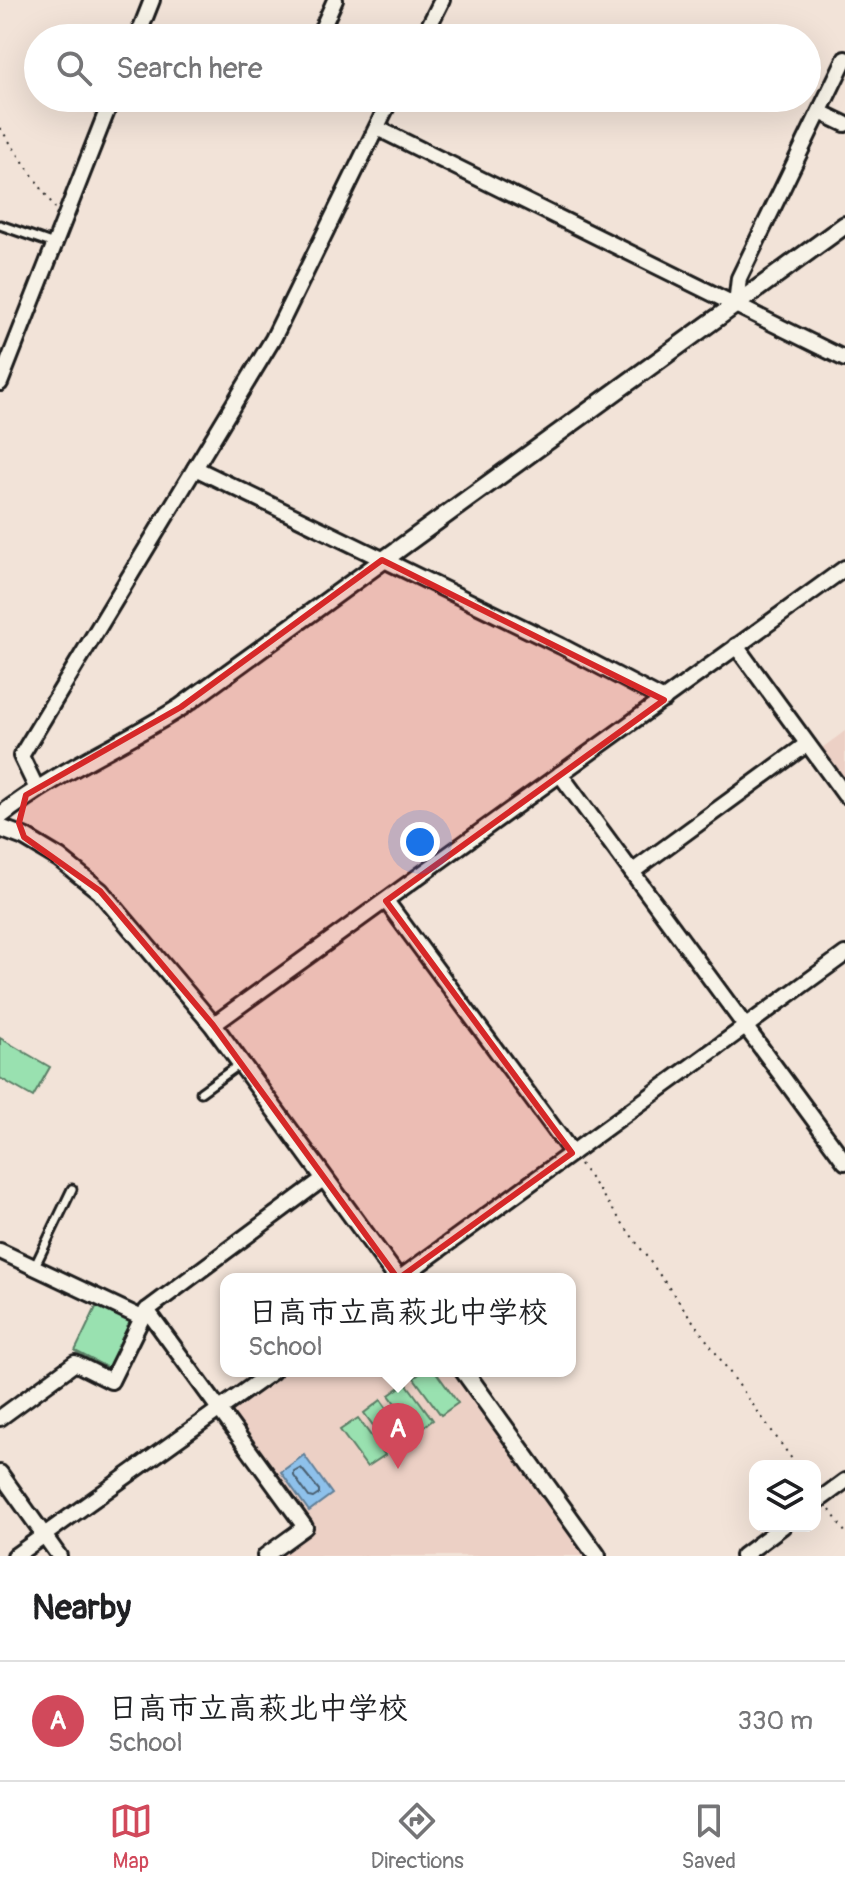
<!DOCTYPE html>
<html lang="en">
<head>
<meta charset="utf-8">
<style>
	body { margin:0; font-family:Pangolin,"Klee One",sans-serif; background:#f2f2f2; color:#202124 }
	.controls { position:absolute; right:24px; bottom:24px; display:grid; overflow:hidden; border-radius:16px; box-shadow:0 8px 32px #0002 }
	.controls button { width:72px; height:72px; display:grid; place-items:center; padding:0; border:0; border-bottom:2px solid #e0e0e0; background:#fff; color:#202124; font:40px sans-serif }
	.you { position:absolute; left:420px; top:842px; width:28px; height:28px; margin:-20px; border:6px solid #fff; border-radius:50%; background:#1a73e8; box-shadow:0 0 0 12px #1a73e833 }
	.badge { display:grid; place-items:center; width:52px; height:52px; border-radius:50%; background:#d1495b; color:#fff; font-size:26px; font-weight:700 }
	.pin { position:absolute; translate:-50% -66px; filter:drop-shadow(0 2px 4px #0008) }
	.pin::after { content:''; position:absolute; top:42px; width:28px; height:24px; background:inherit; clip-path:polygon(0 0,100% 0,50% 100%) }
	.popup { position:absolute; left:220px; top:1273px; width:356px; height:104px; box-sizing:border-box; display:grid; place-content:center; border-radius:16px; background:#fff; filter:drop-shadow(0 2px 6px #0005); font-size:26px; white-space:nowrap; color:#757577 }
	.popup b { font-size:30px; color:#202124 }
	.popup::after { content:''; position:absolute; left:50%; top:100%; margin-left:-16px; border:16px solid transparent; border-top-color:#fff }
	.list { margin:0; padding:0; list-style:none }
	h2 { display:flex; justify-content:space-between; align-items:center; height:104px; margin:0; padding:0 32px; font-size:34px }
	h2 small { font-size:26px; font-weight:400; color:#757577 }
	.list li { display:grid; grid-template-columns:52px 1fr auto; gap:24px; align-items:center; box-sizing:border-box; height:120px; padding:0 32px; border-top:2px solid #e0e0e0 }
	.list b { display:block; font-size:30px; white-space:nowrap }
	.list p { margin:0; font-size:26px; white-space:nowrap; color:#757577 }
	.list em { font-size:26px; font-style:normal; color:#757577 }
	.icon { flex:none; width:44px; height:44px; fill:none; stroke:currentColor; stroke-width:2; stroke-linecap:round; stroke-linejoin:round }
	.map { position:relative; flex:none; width:845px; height:1556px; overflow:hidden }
	.search { position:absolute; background:#fff; box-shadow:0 8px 32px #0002; left:24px; right:24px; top:24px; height:88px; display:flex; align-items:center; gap:20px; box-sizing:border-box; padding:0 28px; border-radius:44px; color:#757577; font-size:30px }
	.sheet { height:224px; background:#fff }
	nav { display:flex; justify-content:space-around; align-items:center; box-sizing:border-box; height:112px; border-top:2px solid #e0e0e0; background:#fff; font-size:22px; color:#757577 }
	nav a { display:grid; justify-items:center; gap:4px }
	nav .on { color:#d1495b }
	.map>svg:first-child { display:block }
	.built { fill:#ecd0c5 }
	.green { fill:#99e1b0; stroke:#5a7e66; stroke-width:2 }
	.water { fill:#8ec1eb; stroke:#607f98; stroke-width:2 }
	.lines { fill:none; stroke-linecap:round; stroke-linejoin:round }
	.shore { stroke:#4a5e6f; stroke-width:2 }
	.service-casing { stroke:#1c1c1c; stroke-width:13 }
	.minor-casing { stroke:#1c1c1c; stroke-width:20 }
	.tertiary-casing { stroke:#1c1c1c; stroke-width:22 }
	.path { stroke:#1c1c1c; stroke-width:2; stroke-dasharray:2 6; stroke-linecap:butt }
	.service { stroke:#f7f3e8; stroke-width:7 }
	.minor { stroke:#f7f3e8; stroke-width:14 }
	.tertiary { stroke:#f7f3e8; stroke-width:16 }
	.marked { fill:#d62828; fill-opacity:0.2; stroke:#d62828; stroke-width:6; stroke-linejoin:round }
</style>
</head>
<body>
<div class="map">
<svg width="845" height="1556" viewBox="0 0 845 1556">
	<rect width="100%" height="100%" fill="#f2e3d8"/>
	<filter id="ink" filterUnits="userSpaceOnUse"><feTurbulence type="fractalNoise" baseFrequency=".0125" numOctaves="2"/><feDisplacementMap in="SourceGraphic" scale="16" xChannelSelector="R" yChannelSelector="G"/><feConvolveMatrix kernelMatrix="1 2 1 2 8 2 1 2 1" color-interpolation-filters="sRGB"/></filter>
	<g filter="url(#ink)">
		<!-- built -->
		<g class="built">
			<polygon points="845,731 845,788 818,751"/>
			<polygon points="281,1371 455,1371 590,1556 275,1556 313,1528 226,1411"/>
		</g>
		<!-- green -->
		<g class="green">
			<polygon points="0,1038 50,1067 33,1097 0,1078"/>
			<polygon points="98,1303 132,1319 108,1368 75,1351"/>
			<polygon points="423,1371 435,1371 458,1403 441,1415 414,1378"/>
			<polygon points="406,1383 433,1420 416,1432 389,1395"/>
			<polygon points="381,1400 408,1438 391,1450 364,1413"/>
			<polygon points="358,1418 385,1455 367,1467 340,1430"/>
		</g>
		<!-- water -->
		<polygon class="water" points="304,1455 332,1494 309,1511 281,1472"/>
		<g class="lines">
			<!-- shore -->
			<polygon class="shore" points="301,1468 319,1490 319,1494 313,1498 309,1497 294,1476 294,1472"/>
			<!-- service casing -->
			<g class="service-casing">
				<g id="service">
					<polyline points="0,225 54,244"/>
					<polyline points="201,1092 240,1064"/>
					<polyline points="34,1268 72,1189"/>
				</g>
			</g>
			<!-- minor casing -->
			<g class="minor-casing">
				<g id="minor">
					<polyline points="137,38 152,0"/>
					<polyline points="318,38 335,0"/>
					<polyline points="423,38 442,0"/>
					<polyline points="820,112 845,124"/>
					<polyline points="377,128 845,359"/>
					<polyline points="736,304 739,278 845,59"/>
					<polyline points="0,383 112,98"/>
					<polyline points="195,468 561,646 664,700"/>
					<polyline points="736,646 845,795"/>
					<polyline points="560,774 845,1162"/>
					<polyline points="37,789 21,756 273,339 391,98"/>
					<polyline points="632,872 807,744"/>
					<polyline points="386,901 572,1153"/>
					<polyline points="213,1025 845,568"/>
					<polyline points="0,1251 142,1318 147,1310"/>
					<polyline points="399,1279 845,954"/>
					<polyline points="0,1418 75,1363 111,1381 142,1318"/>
					<polyline points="0,1473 59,1556"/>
					<polyline points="815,1503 845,1481"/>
					<polyline points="15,1556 273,1371"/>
					<polyline points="265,1556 305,1527 147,1310 323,1179"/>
					<polyline points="743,1556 783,1526"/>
				</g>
			</g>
			<!-- tertiary casing -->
			<g class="tertiary-casing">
				<g id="tertiary">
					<path d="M0,816C56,772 122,745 181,707L845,225"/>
					<polyline points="0,828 24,837 59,858 100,891 213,1025 398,1279"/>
					<polyline points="464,1371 597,1556"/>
				</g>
			</g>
			<!-- path -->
			<g class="path">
				<polyline points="0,128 55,208"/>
				<polyline points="580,1164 797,1466"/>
				<polyline points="830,1510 845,1532"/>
			</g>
			<!-- service -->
			<use href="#service" class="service"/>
			<!-- minor -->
			<use href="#minor" class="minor"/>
			<!-- tertiary -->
			<use href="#tertiary" class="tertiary"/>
		</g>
	</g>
	<!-- marked area -->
	<path class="marked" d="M382,560L664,700L386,901L572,1153L398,1279L213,1025L100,891L24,837L19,823L26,795L181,707Z"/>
</svg>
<div class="controls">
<button><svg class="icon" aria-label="layers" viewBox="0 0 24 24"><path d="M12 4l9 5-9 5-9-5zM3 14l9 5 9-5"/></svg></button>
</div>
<div class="you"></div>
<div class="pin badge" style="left:398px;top:1469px">A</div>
<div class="popup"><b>日高市立高萩北中学校</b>School</div>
<div class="search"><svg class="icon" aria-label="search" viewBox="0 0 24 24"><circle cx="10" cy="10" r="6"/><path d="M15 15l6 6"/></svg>Search here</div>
</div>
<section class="sheet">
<h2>Nearby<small></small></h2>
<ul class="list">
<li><span class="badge">A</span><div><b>日高市立高萩北中学校</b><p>School</p></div><em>330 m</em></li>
</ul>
</section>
<nav>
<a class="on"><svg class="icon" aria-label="map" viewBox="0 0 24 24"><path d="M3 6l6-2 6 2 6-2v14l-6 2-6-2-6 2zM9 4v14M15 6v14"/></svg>Map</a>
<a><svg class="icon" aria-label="directions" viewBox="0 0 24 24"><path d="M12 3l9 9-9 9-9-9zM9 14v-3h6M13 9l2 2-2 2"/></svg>Directions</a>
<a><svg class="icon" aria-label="saved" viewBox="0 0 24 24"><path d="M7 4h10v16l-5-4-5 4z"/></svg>Saved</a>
</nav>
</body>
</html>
